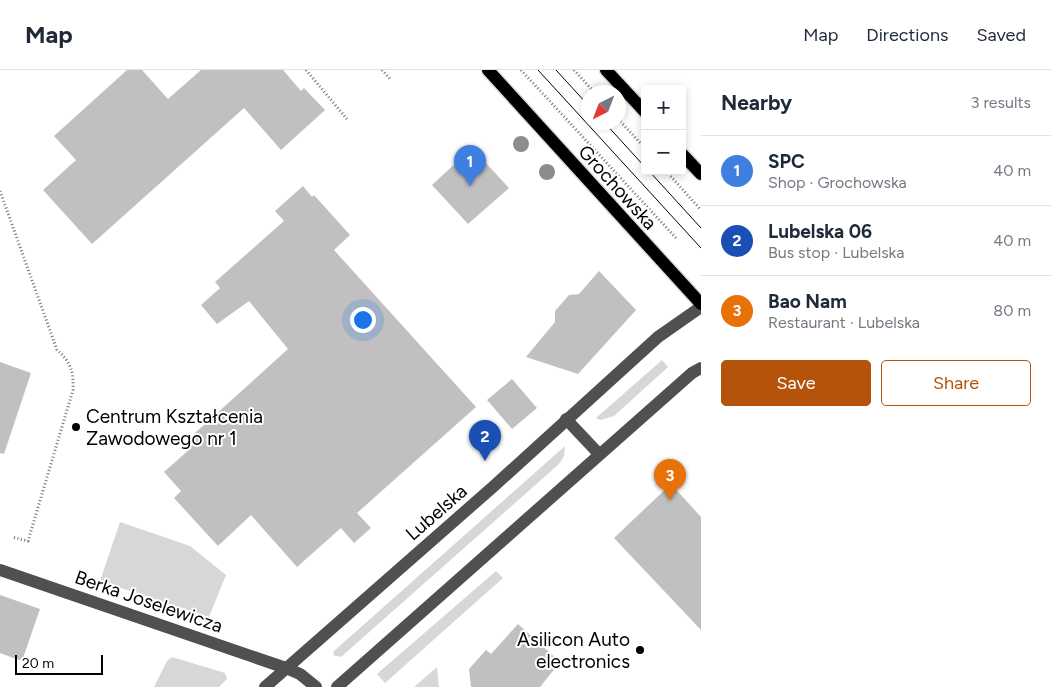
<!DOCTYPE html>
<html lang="en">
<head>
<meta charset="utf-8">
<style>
	body { margin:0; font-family:Figtree,sans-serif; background:#f2f2f3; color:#1f2937 }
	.controls { position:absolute; right:15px; top:15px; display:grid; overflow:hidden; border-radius:5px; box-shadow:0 2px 8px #0003 }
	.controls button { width:45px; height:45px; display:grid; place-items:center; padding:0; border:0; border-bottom:1px solid #e0e1e3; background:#fff; color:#1f2937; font:25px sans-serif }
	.compass { position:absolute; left:581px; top:15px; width:45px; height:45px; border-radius:50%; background:#fff; box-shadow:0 2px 8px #0003; rotate:222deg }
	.scale { position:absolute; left:15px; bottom:12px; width:88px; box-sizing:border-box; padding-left:5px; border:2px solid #000; border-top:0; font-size:14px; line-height:18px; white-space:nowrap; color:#000; -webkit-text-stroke:4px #fff; paint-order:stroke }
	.you { position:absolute; left:362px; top:249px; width:18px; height:18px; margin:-12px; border:4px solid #fff; border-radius:50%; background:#1a73e8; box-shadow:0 0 0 8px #1a73e833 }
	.badge { display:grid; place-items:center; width:32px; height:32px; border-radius:50%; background:#b45309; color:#fff; font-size:16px; font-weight:700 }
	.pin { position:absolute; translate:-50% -41px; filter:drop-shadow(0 1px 2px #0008) }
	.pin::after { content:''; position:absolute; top:26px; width:18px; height:15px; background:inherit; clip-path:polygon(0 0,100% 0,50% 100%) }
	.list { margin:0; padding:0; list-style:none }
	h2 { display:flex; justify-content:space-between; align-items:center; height:65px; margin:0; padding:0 20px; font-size:21px }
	h2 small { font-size:16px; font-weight:400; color:#747a83 }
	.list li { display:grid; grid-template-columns:32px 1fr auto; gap:15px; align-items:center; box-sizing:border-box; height:70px; padding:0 20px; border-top:1px solid #e0e1e3 }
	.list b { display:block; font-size:19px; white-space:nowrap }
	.list p { margin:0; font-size:16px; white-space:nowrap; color:#747a83 }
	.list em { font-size:16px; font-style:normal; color:#747a83 }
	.actions { display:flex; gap:10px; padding:15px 20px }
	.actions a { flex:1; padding:11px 0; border:1px solid #b45309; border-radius:5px; text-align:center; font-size:18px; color:#b45309 }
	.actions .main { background:#b45309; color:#fff }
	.map { position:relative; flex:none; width:701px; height:617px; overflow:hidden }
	header { display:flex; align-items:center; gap:30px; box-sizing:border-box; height:70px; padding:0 25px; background:#fff; border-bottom:1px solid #e0e1e3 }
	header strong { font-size:24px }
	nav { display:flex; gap:28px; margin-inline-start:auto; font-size:18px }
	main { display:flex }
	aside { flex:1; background:#fff }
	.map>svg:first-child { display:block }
	.green { fill:#d7d7d7 }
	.building { fill:#c0c0c0 }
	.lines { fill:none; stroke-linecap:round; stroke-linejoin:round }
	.major-casing { stroke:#dbdbdb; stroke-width:15 }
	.path { stroke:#727272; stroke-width:3; stroke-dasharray:1 2.5; stroke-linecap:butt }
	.minor { stroke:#505050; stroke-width:12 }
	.major { stroke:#000; stroke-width:12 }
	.tram { stroke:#000; stroke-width:1 }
	.tree { fill:#8c8c8c }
	.poi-dot { fill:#000; stroke:#fff; stroke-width:2 }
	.labels { text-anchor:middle; stroke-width:4; stroke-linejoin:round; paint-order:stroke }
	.street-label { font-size:19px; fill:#000; stroke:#fff }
	.poi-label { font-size:19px; fill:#000; stroke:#fff; text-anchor:start }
</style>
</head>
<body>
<header>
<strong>Map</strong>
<nav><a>Map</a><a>Directions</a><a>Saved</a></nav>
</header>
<main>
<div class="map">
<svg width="701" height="617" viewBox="0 0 701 617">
	<rect width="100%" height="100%" fill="#fff"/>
	<!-- green -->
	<g class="green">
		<polygon points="662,290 668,297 614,346 600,350 596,348"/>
		<polygon points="565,376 564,386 559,394 341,587 333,585 334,581"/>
		<polygon points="120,452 190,476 226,505 209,547 100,511"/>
		<polygon points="496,501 503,508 385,613 377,604"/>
		<polygon points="172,587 225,603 227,609 219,617 154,617 167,591"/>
		<polygon points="437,597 439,617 414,617"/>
	</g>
	<!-- building -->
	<g class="building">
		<polygon points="127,0 142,0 168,29 201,0 283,0 301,21 304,18 325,40 281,80 244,38 92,174 43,120 76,90 54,66"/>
		<polygon points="472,78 509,118 468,154 432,115"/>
		<polygon points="303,116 312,127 314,125 350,165 334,180 476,337 357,443 371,458 354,473 341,458 297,497 251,445 218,476 174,428 181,421 164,402 191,378 185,372 288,279 249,231 217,254 201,235 220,218 215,212 284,151 275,141"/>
		<polygon points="599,201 636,240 578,304 526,287 555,252 555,241 569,225 579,224"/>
		<polygon points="0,292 31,303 4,384 0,383"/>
		<polygon points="512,309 537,338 512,359 487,330"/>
		<polygon points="671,414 701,447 701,560 614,468"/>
		<polygon points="0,525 40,539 22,591 0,583"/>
		<polygon points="518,554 560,592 540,617 471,617 469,599 486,580 491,584"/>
	</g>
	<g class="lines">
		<!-- major casing -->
		<g class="major-casing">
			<g id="major">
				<polyline points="488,0 701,234"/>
				<polyline points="606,0 645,42"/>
				<polyline points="682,84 701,104"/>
			</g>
		</g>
		<!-- path -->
		<g class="path">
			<polyline points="306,0 347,49"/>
			<polyline points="382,0 391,10"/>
			<polyline points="521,0 676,168"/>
			<polyline points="574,0 594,22"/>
			<polyline points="618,49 645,78"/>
			<polyline points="666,101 701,140"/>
			<path d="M0,121L57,280C71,292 74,302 73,320L28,471L12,467"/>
		</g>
		<!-- minor -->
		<g class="minor">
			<polyline points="566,349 599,384"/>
			<polyline points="0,500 286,598 300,604 316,617"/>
			<polyline points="265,617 494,416 658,267 701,237"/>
			<polyline points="337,617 692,303 701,298"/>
		</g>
		<!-- major -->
		<use href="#major" class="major"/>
		<!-- tram -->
		<g class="tram">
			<polyline points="538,0 701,178"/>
			<polyline points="556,0 588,35"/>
			<polyline points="604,52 645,97"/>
			<polyline points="649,101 701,158"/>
		</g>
	</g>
	<!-- trees -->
	<g class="tree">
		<circle cx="521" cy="74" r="8"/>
		<circle cx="547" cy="102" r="8"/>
	</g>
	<!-- markers -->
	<g class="poi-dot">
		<circle cx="76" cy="357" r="5"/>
		<circle cx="640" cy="580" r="5"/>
	</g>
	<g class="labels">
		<!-- street labels -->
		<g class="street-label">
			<text transform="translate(618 117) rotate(48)" y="7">Grochowska</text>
			<text transform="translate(436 442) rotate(-41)" y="7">Lubelska</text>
			<text transform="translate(149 531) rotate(19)" y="7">Berka Joselewicza</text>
		</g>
		<!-- poi labels -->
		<g class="poi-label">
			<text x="86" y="353">Centrum Kształcenia<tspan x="86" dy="22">Zawodowego nr 1</tspan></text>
			<text x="630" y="576" text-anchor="end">Asilicon Auto<tspan x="630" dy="22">electronics</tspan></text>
		</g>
	</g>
</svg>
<div class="controls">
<button>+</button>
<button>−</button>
</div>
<svg class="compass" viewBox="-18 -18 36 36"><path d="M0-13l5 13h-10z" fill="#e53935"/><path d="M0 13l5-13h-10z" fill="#747a83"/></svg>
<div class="scale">20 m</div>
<div class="you"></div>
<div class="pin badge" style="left:470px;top:116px;background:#3f7fe0">1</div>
<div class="pin badge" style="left:485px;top:391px;background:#1a4fb4">2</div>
<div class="pin badge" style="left:670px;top:430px;background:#e8710a">3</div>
</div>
<aside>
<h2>Nearby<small>3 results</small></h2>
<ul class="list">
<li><span class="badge" style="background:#3f7fe0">1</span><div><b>SPC</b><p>Shop · Grochowska</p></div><em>40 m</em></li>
<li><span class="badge" style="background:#1a4fb4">2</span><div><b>Lubelska 06</b><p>Bus stop · Lubelska</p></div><em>40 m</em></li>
<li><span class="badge" style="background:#e8710a">3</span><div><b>Bao Nam</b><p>Restaurant · Lubelska</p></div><em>80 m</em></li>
</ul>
<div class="actions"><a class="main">Save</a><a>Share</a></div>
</aside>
</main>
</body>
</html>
